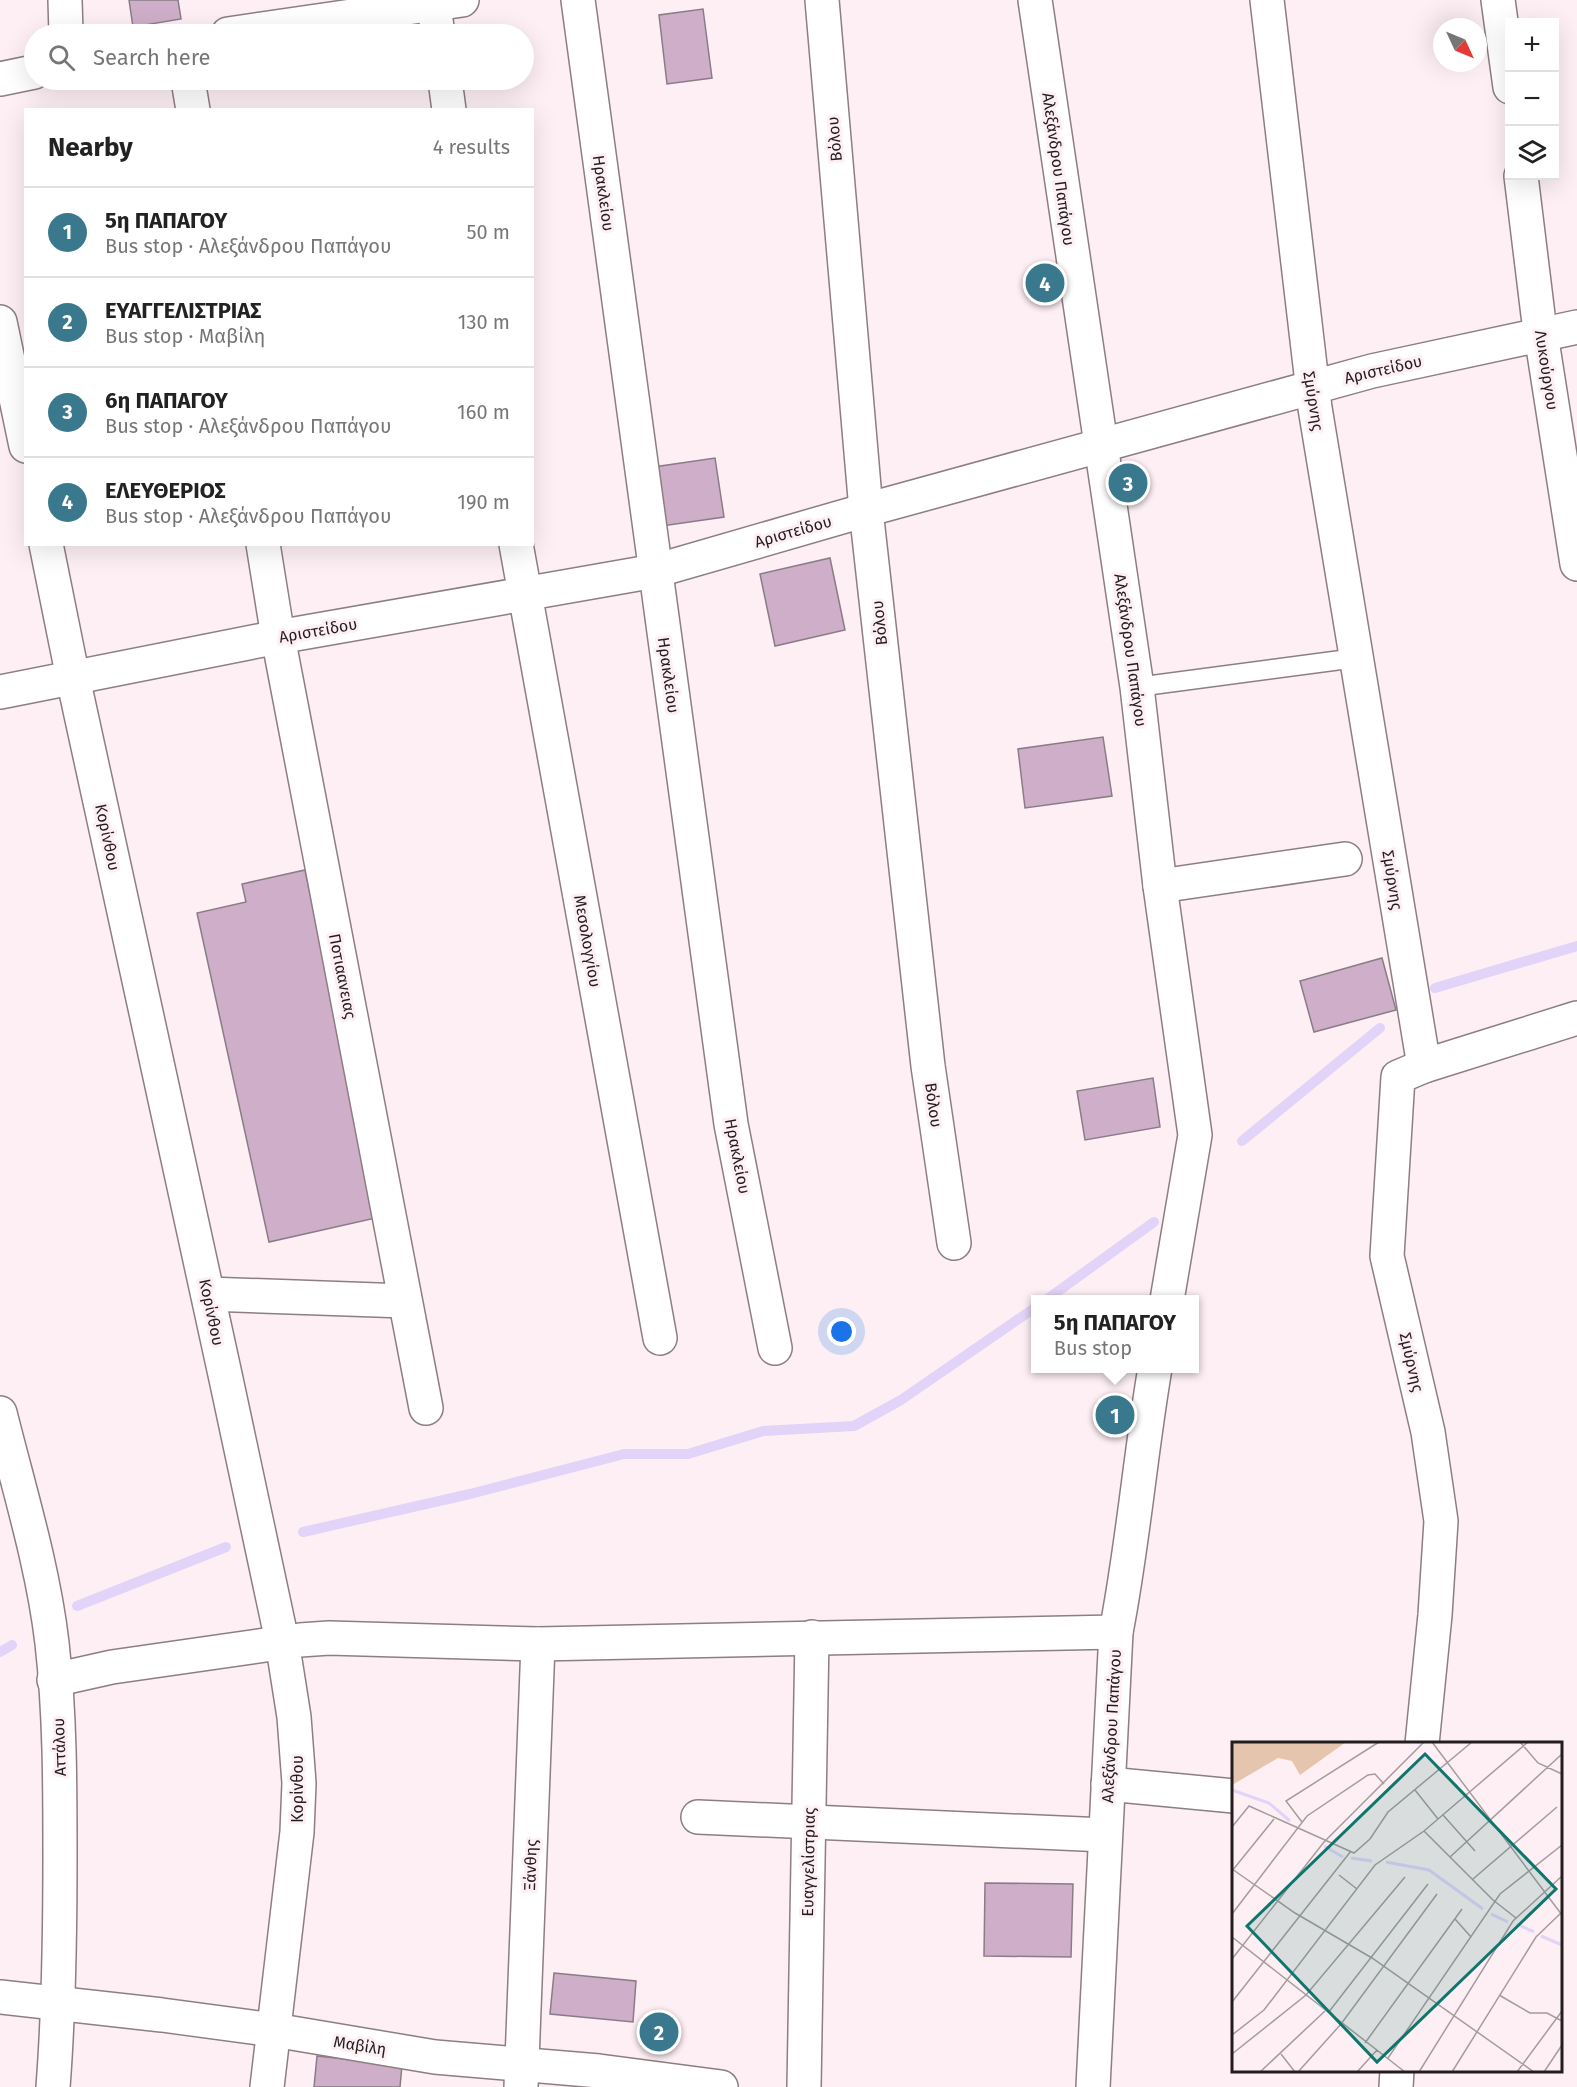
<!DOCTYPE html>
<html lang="en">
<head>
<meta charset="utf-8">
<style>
	body { margin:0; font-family:"Fira Sans",sans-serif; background:#f2f2f2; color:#222 }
	.controls { position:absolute; right:18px; top:18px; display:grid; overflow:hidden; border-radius:0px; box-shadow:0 6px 24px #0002 }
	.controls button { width:54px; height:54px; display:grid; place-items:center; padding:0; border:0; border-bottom:2px solid #e0e0e0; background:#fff; color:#222; font:30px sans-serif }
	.compass { position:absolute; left:1433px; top:18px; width:54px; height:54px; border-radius:50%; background:#fff; box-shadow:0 6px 24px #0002; rotate:134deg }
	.you { position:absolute; left:842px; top:1332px; width:21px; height:21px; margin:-15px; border:4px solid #fff; border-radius:50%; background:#1a73e8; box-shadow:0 0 0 9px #1a73e833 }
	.badge { display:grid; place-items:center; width:39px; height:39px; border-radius:50%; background:#3a798d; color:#fff; font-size:20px; font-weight:700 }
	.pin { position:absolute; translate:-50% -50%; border:3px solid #fff; box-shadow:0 2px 6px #0006 }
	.popup { position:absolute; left:1031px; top:1295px; width:168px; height:78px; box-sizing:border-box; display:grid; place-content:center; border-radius:0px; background:#fff; filter:drop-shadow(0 2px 4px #0005); font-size:20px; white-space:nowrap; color:#767676 }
	.popup b { font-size:22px; color:#222 }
	.popup::after { content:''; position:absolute; left:50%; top:100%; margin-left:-12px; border:12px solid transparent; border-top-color:#fff }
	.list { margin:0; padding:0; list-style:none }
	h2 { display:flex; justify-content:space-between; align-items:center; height:78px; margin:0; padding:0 24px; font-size:26px }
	h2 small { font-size:20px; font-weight:400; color:#767676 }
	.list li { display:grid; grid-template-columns:39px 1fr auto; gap:18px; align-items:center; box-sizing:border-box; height:90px; padding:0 24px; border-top:2px solid #e0e0e0 }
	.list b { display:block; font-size:22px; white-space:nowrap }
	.list p { margin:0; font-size:20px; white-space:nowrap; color:#767676 }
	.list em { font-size:20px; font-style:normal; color:#767676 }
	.icon { flex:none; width:33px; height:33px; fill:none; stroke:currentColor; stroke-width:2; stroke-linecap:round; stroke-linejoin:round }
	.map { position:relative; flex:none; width:1577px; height:2087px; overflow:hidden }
	.search { position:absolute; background:#fff; box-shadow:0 6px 24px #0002; left:24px; top:24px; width:510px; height:66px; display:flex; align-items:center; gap:15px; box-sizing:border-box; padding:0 21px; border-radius:33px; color:#767676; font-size:22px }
	.panel { position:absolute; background:#fff; box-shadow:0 6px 24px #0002; left:24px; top:108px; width:510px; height:438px; border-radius:0px }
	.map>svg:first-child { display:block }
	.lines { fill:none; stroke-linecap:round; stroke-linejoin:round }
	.stream { stroke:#e2d3f8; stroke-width:10 }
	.building { fill:#cfaec9; stroke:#887d86; stroke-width:1.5 }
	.lane-casing { stroke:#8d7e82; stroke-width:21 }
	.street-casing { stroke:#8d7e82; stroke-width:36 }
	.secondary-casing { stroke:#8d7e82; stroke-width:36 }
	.lane { stroke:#fff; stroke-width:18 }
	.street { stroke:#fff; stroke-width:33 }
	.secondary { stroke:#fff; stroke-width:33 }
	.labels { text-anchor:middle; stroke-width:6; stroke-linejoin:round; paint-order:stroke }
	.street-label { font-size:16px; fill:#231d1e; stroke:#fdeff3 }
	.inset-river { fill:none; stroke:#e2d3f8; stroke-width:3 }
	.inset-road { fill:none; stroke:#a69b9e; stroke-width:1.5 }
	.view { fill:#0f766e; fill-opacity:0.15; stroke:#0f766e; stroke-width:3 }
	.inset-edge { fill:none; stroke:#231d1e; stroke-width:3 }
</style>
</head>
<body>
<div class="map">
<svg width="1577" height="2087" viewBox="0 0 1577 2087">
	<rect width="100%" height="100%" fill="#fdeff3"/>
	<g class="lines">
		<!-- stream -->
		<g class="stream">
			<polyline points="1435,988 1577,946"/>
			<polyline points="1242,1141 1380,1028"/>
			<polyline points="1046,1300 1154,1222"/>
			<polyline points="303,1532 470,1494 624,1454 688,1454 763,1431 854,1426 901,1400 1036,1307"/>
			<polyline points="77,1606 226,1547"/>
			<polyline points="0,1652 12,1645"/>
		</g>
	</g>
	<!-- building -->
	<g class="building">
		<polygon points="129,0 178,0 181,19 133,27"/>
		<polygon points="703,9 712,78 667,84 659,15"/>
		<polygon points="715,458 724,517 662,526 654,467"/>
		<polygon points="830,558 845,630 775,646 760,574"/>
		<polygon points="1103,737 1112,796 1025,808 1018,749"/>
		<polygon points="305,870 380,1217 269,1242 197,913 246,902 242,884"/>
		<polygon points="1382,958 1396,1010 1314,1032 1300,981"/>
		<polygon points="1153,1078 1160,1127 1085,1140 1077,1091"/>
		<polygon points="985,1883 1073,1884 1071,1957 984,1956"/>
		<polygon points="554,1973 636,1981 633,2022 550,2014"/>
		<polygon points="317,2056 402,2065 400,2087 314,2087"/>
	</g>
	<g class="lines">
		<!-- lane casing -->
		<g class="lane-casing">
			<polyline id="lane" points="1137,687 1356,658"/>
		</g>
		<!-- street casing -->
		<g class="street-casing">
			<g id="street">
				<polyline points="65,0 66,34"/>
				<polyline points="433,0 438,34"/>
				<polyline points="578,0 731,1124 775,1348"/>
				<polyline points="822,0 866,510 928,1066 954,1243"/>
				<polyline points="1267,0 1315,408 1424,1066"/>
				<polyline points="1498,0 1510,87"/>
				<polyline points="228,34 462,0"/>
				<polyline points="0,79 34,72"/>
				<polyline points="188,80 193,110"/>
				<polyline points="445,80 449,110"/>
				<polyline points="1521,176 1538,315 1577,564"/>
				<polyline points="0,322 26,446"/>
				<polyline points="46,544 73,678 226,1379 282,1641 294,1717 299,1783 297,1832 267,2087"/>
				<polyline points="263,544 278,637 426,1408"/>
				<polyline points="516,544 660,1338"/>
				<polyline points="0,692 278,637 655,571 866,510 1372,371 1577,327"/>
				<polyline points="1160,886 1345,859"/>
				<polyline points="208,1294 405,1301"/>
				<path d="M0,1413C19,1489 43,1566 52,1643C60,1714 60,1785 60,1856C60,1933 59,2010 53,2087"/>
				<polyline points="54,1680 112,1667 300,1640 329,1638 538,1644 1116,1632"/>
				<polyline points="1422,1744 1435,1615 1441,1521 1428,1432 1387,1256 1398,1077 1424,1066 1577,1018"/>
				<polyline points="1108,1784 1234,1796"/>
				<polyline points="698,1817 1105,1835"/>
				<polyline points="521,2087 538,1644"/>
				<polyline points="804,2087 812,1637"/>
				<polyline points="1396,2087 1397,2070"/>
			</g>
		</g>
		<!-- secondary casing -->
		<g class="secondary-casing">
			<g id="secondary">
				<polyline points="1035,0 1137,687 1160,886 1195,1135 1167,1300"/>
				<polyline points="0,1997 162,2015 274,2030 435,2057 599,2071 721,2087"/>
				<path d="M1093,2087L1116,1632C1133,1545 1140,1456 1155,1368"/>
			</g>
		</g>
		<!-- lane -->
		<use href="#lane" class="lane"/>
		<!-- street -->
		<use href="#street" class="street"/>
		<!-- secondary -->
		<use href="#secondary" class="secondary"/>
	</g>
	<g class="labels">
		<!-- street labels -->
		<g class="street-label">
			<text transform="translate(834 139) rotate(-95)" y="6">Βόλου</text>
			<text transform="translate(1059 169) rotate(82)" y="6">Αλεξάνδρου Παπάγου</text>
			<text transform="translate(604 193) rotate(82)" y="6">Ηρακλείου</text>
			<text transform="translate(1383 369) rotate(-13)" y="6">Αριστείδου</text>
			<text transform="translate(1547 370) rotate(81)" y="6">Λυκούργου</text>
			<text transform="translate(1314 401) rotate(81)" y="6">Σμύρνης</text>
			<text transform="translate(793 531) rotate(-16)" y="6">Αριστείδου</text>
			<text transform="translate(879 623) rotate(-96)" y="6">Βόλου</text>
			<text transform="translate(318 630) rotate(-10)" y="6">Αριστείδου</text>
			<text transform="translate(1131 650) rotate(82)" y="6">Αλεξάνδρου Παπάγου</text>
			<text transform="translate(669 675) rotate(82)" y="6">Ηρακλείου</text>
			<text transform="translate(108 837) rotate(78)" y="6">Κορίνθου</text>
			<text transform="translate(1393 880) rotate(81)" y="6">Σμύρνης</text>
			<text transform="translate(588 941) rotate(80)" y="6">Μεσολογγίου</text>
			<text transform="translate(343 976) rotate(79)" y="6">Ποτιαανειας</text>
			<text transform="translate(934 1105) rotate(82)" y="6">Βόλου</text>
			<text transform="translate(738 1156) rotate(79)" y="6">Ηρακλείου</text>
			<text transform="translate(212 1312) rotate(78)" y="6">Κορίνθου</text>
			<text transform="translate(1412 1362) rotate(77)" y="6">Σμύρνης</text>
			<text transform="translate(1111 1726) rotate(-87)" y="6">Αλεξάνδρου Παπάγου</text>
			<text transform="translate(59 1747) rotate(-92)" y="6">Αττάλου</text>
			<text transform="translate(297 1789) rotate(-90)" y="6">Κορίνθου</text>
			<text transform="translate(808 1862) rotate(-89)" y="6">Ευαγγελίστριας</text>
			<text transform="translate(530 1865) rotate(-88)" y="6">Ξάνθης</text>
			<text transform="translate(360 2045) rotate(9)" y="6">Μαβίλη</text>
		</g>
	</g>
	<!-- overview -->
	<g transform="translate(1232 1742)">
		<rect width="330" height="330" fill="#fdeff3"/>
		<path d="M0,0H114L68,33L60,19L46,16L0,43Z" fill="#e6c5af"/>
		<path class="inset-river" d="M0,48L37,61L58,79M92,104L111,115M119,116L140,119M154,120L197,128L251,167M259,172L276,180M285,182L302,190M309,194L330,203"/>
		<path class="inset-road" d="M200,0L330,173M288,0L306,21L330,32M183,48L206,77M211,73L243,109M70,80L54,59L147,0M0,85L17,64L122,111L138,97L156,70L240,0M192,89L261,158L284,176M218,115L330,12M0,127L63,171L140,216L302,330M0,129L42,77M107,133L125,147M241,137L325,65M0,172L75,74L136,33L143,32L152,42M223,177L239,195M0,195L173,330M0,217L92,100L192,0M267,253L298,271H315L330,279M0,260L119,109M96,271L196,142M0,293L32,268L143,123L192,89L296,0M133,301L230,167M0,312L74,253L173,135M49,312L63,330M156,316L268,152L330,103M28,330L93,269M66,330L109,282L205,152M125,330L145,308M187,330L281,179L330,134M220,330L304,195L330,170M285,330L330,269M312,330L330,303"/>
		<path class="view" d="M193,12L324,147L145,320L15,184Z"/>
		<rect width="330" height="330" class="inset-edge"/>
	</g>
</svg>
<div class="controls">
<button>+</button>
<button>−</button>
<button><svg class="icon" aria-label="layers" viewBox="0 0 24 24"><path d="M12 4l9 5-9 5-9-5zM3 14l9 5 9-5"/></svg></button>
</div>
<svg class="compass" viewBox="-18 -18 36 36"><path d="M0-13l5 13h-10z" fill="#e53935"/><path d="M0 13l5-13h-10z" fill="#767676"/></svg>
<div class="you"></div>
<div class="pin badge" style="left:1115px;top:1415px">1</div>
<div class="popup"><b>5η ΠΑΠΑΓΟΥ</b>Bus stop</div>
<div class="pin badge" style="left:659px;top:2032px">2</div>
<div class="pin badge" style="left:1128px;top:483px">3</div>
<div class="pin badge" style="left:1045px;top:283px">4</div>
<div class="search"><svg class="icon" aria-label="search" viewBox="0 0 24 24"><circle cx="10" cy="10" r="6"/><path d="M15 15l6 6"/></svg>Search here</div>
<section class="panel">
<h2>Nearby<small>4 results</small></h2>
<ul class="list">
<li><span class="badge">1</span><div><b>5η ΠΑΠΑΓΟΥ</b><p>Bus stop · Αλεξάνδρου Παπάγου</p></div><em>50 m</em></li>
<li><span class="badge">2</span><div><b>ΕΥΑΓΓΕΛΙΣΤΡΙΑΣ</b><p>Bus stop · Μαβίλη</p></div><em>130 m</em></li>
<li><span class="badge">3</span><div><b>6η ΠΑΠΑΓΟΥ</b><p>Bus stop · Αλεξάνδρου Παπάγου</p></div><em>160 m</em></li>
<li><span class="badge">4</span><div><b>ΕΛΕΥΘΕΡΙΟΣ</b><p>Bus stop · Αλεξάνδρου Παπάγου</p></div><em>190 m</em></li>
</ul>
</section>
</div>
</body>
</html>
